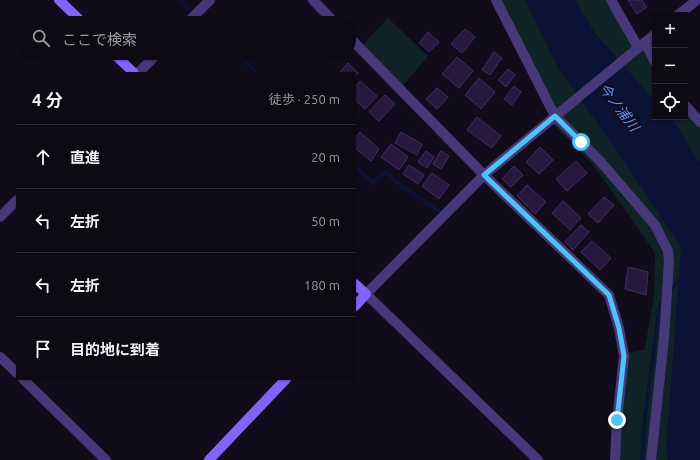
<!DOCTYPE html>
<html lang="ja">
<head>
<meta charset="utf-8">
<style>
	body { margin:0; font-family:Ubuntu,"Noto Sans JP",sans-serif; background:#16121e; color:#f1f3f6 }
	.controls { position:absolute; right:12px; top:12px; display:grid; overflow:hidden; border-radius:0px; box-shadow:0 1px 3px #0004 }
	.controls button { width:36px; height:36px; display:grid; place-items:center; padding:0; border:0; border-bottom:1px solid #2d2a34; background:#0d0915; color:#f1f3f6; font:20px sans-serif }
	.stop { position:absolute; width:12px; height:12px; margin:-9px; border:3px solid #4fc3f7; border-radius:50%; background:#fff }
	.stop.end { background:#4fc3f7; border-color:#fff; box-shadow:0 1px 4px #0008 }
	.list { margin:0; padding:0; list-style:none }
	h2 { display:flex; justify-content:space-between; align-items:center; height:52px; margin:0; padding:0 16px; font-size:17px }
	h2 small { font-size:13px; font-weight:400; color:#9a9aa0 }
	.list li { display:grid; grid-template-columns:26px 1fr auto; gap:12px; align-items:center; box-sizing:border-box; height:64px; padding:0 16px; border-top:1px solid #2d2a34 }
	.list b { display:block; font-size:15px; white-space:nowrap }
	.list em { font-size:13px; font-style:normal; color:#9a9aa0 }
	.icon { flex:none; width:22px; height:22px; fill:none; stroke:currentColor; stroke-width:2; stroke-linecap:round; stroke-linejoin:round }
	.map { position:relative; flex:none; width:700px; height:460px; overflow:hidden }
	.search { position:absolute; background:#0d0915; box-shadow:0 1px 3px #0004; left:16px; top:16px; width:340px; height:44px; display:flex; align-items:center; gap:10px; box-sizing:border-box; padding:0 14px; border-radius:22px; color:#9a9aa0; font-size:15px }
	.panel { position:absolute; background:#0d0915; box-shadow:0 1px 3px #0004; left:16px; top:72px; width:340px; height:308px; border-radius:0px }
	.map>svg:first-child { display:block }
	.green { fill:#0f2225 }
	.water { fill:#0a1236 }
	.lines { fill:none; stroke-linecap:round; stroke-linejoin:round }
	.stream { stroke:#0a1236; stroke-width:3.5 }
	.building { fill:#26193c; stroke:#422c67 }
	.minor { stroke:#473979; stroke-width:10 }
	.tertiary { stroke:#473979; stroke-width:10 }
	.secondary { stroke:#8364f8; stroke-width:10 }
	.route { stroke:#4fc3f7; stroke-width:5 }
	.labels { text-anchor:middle; stroke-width:4; stroke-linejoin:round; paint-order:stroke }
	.water-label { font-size:14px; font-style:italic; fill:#5b93f8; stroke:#110c1c }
</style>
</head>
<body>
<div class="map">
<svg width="700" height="460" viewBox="0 0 700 460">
	<rect width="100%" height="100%" fill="#110c1c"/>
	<!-- green -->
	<g class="green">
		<polygon points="496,0 611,0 655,66 655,117 685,117 685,103 700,119 700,460 617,460 623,354 644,350 654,298 655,253 595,167 549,120 555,116"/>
		<polygon points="388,18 428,56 400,89 360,48"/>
	</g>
	<!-- water -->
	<polygon class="water" points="525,0 575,0 595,33 655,101 655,117 669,117 678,128 700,163 700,460 668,460 666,449 681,247 611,142 558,68"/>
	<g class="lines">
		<!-- stream -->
		<g class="stream">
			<polyline points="180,0 204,23"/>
			<polyline points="236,53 257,73"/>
			<polyline points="355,166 373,183 386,171 396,182 451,219"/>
			<polyline points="670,292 681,278"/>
			<polyline points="642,460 645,416 660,304 663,299"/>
		</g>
	</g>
	<!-- building -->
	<g class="building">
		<polygon points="628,0 642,0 647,7 637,14"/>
		<polygon points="465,29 475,37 462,53 451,44"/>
		<polygon points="428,32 439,42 429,52 419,43"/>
		<polygon points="494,52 502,58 490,75 482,70"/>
		<polygon points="457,57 473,71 459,88 442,74"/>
		<polygon points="348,63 358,73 355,76 355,73 339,73"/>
		<polygon points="508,69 515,75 506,87 498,80"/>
		<polygon points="479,78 495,92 481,109 465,95"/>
		<polygon points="360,81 377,96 365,109 355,100 355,87"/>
		<polygon points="514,86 521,92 512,105 504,99"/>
		<polygon points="437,88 448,97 437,109 426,99"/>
		<polygon points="385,95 395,104 379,121 369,112"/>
		<polygon points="477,117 501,136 492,148 467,130"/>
		<polygon points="360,132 379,149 371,161 355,148 355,138"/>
		<polygon points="401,132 422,144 417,155 395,143"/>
		<polygon points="391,144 408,157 399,170 381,157"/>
		<polygon points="540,147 553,160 539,174 526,162"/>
		<polygon points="426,151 434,157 427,168 418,162"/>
		<polygon points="441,151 449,156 441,169 433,164"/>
		<polygon points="576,161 587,173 567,191 556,179"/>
		<polygon points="409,165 424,175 418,184 403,174"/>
		<polygon points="514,166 523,175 511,187 502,179"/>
		<polygon points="432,173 449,185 439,199 422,186"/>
		<polygon points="527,185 546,202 535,214 517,196"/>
		<polygon points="604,197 614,205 598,223 588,214"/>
		<polygon points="563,201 581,218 570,230 552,213"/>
		<polygon points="581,225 589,232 573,250 565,242"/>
		<polygon points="592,241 611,258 600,270 581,252"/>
		<polygon points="628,267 648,272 646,295 625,289"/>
	</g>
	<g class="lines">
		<!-- minor -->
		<g class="minor">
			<polyline points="313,0 335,23"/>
			<polyline points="496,0 555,116 600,161 655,225 668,251 669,261 664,338 651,460"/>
			<polyline points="611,0 638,47"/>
			<polyline points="678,15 697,0"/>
			<polyline points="349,37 484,175 609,295 619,328 624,356 617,420 615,460"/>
			<polyline points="645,42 655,62"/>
			<polyline points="685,105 700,122"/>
			<polyline points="366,294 484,175 655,34"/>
		</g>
		<!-- tertiary -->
		<g class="tertiary">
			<polyline points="187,23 210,0"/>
			<polyline points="138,73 158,53"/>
			<polyline points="0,217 17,200"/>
			<polyline points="366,294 538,460"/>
			<polyline points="0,357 17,373"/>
			<polyline points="23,379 106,460"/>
		</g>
		<!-- secondary -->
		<g class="secondary">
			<polyline points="59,0 83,23"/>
			<polyline points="113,53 134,73"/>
			<polyline points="355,284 366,294 355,306"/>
			<polyline points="209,460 286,379"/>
		</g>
	</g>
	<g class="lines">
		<!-- route -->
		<polyline class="route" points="581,142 555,116 484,175 609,295 619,328 624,356 617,420"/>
	</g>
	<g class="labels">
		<!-- water labels -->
		<g class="water-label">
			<text transform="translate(619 107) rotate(53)" y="5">今ノ浦川</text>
		</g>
	</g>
</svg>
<div class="controls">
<button>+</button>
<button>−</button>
<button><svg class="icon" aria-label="locate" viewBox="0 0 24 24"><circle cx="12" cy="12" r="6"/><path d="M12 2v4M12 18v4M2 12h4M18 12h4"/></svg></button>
</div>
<div class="stop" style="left:581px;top:142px"></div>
<div class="stop end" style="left:617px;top:420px"></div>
<div class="search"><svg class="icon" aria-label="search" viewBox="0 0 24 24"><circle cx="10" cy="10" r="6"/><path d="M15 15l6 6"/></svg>ここで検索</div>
<section class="panel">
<h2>4 分<small>徒歩 · 250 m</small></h2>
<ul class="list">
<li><svg class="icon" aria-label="ahead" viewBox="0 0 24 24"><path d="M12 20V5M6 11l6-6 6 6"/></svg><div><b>直進</b></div><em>20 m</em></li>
<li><svg class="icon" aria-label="left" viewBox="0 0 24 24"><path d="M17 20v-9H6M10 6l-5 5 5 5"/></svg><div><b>左折</b></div><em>50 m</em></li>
<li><svg class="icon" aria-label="left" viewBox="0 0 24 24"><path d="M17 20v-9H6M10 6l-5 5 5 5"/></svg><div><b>左折</b></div><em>180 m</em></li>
<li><svg class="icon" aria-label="arrive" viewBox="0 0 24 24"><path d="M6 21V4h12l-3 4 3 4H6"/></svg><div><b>目的地に到着</b></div></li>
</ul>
</section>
</div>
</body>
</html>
